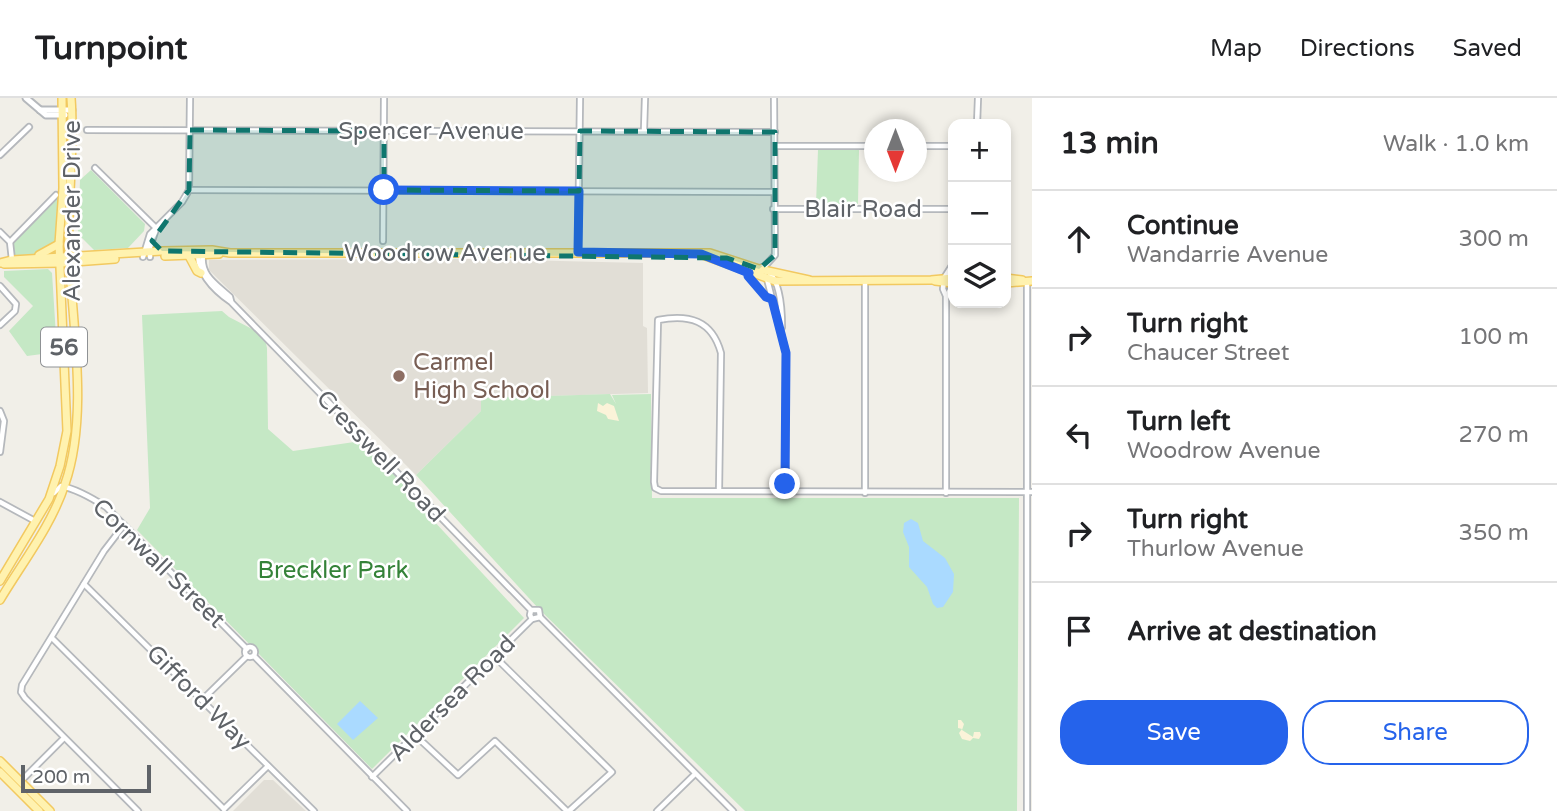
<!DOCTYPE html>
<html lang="en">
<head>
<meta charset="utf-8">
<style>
	body { margin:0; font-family:"Varela Round",sans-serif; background:#f6f6f6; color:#202124 }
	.controls { position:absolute; right:21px; top:21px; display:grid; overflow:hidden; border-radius:14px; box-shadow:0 4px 10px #0003 }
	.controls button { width:63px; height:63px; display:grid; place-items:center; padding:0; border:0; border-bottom:2px solid #e0e0e0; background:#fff; color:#202124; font:35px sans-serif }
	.compass { position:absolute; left:864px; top:21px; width:63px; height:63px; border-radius:50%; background:#fff; box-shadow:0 4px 10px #0003; rotate:180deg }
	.scale { position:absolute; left:21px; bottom:18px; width:130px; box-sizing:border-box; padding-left:7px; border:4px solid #5f6368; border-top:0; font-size:19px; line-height:24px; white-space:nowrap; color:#5f6368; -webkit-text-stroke:5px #fff; paint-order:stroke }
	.stop { position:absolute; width:21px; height:21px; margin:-16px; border:5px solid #2563eb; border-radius:50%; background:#fff }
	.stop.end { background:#2563eb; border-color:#fff; box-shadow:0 2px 7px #0008 }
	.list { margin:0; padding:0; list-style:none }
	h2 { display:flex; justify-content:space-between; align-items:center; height:91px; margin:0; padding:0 28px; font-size:30px }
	h2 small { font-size:23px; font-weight:400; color:#757577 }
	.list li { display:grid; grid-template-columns:46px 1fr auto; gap:21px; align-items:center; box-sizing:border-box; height:98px; padding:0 28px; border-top:2px solid #e0e0e0 }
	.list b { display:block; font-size:26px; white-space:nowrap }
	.list p { margin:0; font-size:23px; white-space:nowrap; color:#757577 }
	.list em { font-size:23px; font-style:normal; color:#757577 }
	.actions { display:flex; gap:14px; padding:21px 28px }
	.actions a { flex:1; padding:16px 0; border:2px solid #2563eb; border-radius:28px; text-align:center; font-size:24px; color:#2563eb }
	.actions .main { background:#2563eb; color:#fff }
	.icon { flex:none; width:38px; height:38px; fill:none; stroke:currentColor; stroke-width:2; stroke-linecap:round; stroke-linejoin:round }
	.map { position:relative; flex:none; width:1032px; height:713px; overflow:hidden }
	header { display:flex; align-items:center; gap:42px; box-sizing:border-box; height:98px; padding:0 35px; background:#fff; border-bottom:2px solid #e0e0e0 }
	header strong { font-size:33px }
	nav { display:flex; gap:38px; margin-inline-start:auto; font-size:24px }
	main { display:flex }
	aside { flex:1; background:#fff }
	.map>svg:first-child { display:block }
	.education { fill:#e1ded6 }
	.green { fill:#c5e8c5 }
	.sand { fill:#fbf3d9 }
	.water { fill:#aadaff }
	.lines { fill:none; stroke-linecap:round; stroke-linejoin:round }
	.minor-casing { stroke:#b5b8bc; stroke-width:8 }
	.tertiary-casing { stroke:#b5b8bc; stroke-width:9 }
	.primary-casing { stroke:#f2c960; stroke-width:10 }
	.minor { stroke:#fff; stroke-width:4.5 }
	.tertiary { stroke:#fff; stroke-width:5 }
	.primary { stroke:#fff2af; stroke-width:7 }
	.route { stroke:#2563eb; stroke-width:9 }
	.marked { fill:#0f766e; fill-opacity:0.2; stroke:#0f766e; stroke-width:5; stroke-dasharray:14 9; stroke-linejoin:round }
	.education-dot { fill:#8d6e63; stroke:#fff; stroke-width:2.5 }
	.labels { text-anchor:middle; stroke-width:5; stroke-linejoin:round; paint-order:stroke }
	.shield { fill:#fff; stroke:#8f9295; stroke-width:2 }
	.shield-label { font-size:23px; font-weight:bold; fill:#5f6368 }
	.street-label { font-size:24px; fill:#5f6368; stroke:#fff }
	.education-label { font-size:24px; fill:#785e54; stroke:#fff; text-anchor:start }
	.park-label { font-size:24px; fill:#348238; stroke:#fff }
</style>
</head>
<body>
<header>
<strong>Turnpoint</strong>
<nav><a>Map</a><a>Directions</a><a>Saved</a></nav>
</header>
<main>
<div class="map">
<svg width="1032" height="713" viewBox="0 0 1032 713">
	<rect width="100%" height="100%" fill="#f1efe8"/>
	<!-- education -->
	<g class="education">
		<polygon points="479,161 643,165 643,228 647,230 648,295 481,300 481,313 416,377 209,172 209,162"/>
		<polygon points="264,682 273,682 306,713 233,713"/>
	</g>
	<!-- green -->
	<g class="green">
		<polygon points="818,52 859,52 858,106 816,106"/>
		<polygon points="91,72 145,126 144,133 128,150 94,152 78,136 80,82"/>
		<polygon points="63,90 60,158 12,162 10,144"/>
		<polygon points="48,171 52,175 57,254 27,258 9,233 33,208 4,179 4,173"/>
		<polygon points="222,213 229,219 264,237 267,250 268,331 293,353 361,343 411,393 432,421 524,520 372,671 137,432 150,410 142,217"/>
		<polygon points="610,296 616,306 612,297 651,296 652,400 1019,400 1017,713 745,713 538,510 416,377 481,313 481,300"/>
	</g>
	<!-- sand -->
	<g class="sand">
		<polygon points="598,305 603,308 607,305 614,308 619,323 608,321 606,317 597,313"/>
		<polygon points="961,622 964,626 962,632 973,639 974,634 980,634 981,637 979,641 973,640 970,643 962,641 959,635 962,631 958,630 958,622"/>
	</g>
	<!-- water -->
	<g class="water">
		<polygon points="911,421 918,425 923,443 945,460 954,476 953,494 943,509 937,510 933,506 927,489 909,469 909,449 903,434 904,425"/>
		<polygon points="360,603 378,620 353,642 337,626"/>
	</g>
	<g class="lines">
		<!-- minor casing -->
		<g class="minor-casing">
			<g id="minor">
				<polyline points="977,26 978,0"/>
				<polyline points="87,32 775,34"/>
				<polyline points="644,32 645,0"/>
				<polyline points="775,48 874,48"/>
				<polyline points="916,48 953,48"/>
				<polyline points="0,57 29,29"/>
				<polyline points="95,70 156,130"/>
				<polyline points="189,92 774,94"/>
				<polyline points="773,111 953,111"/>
				<polyline points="0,134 10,144 12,162"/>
				<polyline points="383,143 384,0"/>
				<polyline points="10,144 56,97"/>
				<polyline points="578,154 580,0"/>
				<path d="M198,157C199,177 215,193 231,204L531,512L530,517L532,521L540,519L539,512H531"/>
				<path d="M203,157C200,177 216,186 230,199L231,203"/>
				<polyline points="143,159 150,136 182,104 189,92 190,0"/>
				<polyline points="150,159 150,149 156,131"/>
				<polyline points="760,170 765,168 775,157 774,0"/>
				<path d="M769,174C781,186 782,213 782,229"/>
				<polyline points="749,175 748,178 766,199 772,201"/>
				<polyline points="767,181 786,255 785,394"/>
				<polyline points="0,188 16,206 15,213 0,227"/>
				<polyline points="947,198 951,190 953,172"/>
				<polyline points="0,313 4,323 0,354"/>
				<path d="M719,393L721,255C712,222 689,216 658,222L654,384L655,390L661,393L1032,394"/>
				<path d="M54,395L61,388C77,391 92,400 106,409L247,551"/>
				<polyline points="865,395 865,183"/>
				<polyline points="946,395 946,198 943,191 944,180 953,166"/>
				<polyline points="0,404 35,423"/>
				<polyline points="124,427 104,453 22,587 21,594 25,600 138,713"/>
				<polyline points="84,486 314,713"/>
				<polyline points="540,519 733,713"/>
				<polyline points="52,540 224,711"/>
				<circle cx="250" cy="554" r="5"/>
				<polyline points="254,558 407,713"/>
				<polyline points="494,558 612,674 569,713"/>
				<polyline points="203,601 247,558"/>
				<polyline points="415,637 458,677 495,643 567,713"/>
				<polyline points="372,679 532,521"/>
				<polyline points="20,684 64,640"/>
				<polyline points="224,711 268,668"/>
				<polyline points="657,713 695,676"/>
				<polyline points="1027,713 1027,184"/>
			</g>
		</g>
		<!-- tertiary casing -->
		<g class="tertiary-casing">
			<g id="tertiary">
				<polyline points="26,0 46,17 65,17"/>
				<polyline points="40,12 72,12"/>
			</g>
		</g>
		<!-- primary casing -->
		<g class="primary-casing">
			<g id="primary">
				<polyline points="39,157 59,146"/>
				<polyline points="703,157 775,183 931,182 953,180"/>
				<polyline points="165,158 219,156"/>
				<polyline points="189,158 197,173 201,175"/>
				<polyline points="0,165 12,162 162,153 212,152 230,155 710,155 759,171 809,182"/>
				<polyline points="4,166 61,165 115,161"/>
				<polyline points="1006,180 1022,182"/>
				<polyline points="935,183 953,185"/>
				<polyline points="1006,185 1032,183"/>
				<polyline points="0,483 49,401 60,368 67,333 59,146 63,90 62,0"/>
				<path d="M0,502C22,465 52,427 65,386C89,317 72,227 69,154C67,103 75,52 71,0"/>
				<polyline points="0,663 50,713"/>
				<polyline points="0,674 39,713"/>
			</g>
		</g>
		<!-- minor -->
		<use href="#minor" class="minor"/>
		<!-- tertiary -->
		<use href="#tertiary" class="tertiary"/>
		<!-- primary -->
		<use href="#primary" class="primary"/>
	</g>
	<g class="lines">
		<!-- route -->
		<polyline class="route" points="384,92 579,93 578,154 701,156 749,175 748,178 766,199 772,201 786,255 785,386"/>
	</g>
	<!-- marked area -->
	<path class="marked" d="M190,32L384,33V92L579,93L580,33L775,34V157L759,171L727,160L162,153L152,143L189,92Z"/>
	<!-- markers -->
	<circle class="education-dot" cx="399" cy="278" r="7"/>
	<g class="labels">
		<!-- shield labels -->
		<rect class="shield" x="41" y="229.5" width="46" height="39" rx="5"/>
		<g class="shield-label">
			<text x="64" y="257">56</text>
		</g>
		<!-- street labels -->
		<g class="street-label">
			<text x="431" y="41">Spencer Avenue</text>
			<text x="863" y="119">Blair Road</text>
			<text transform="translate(72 113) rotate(-90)" y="8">Alexander Drive</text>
			<text x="445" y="163">Woodrow Avenue</text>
			<text transform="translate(381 358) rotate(46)" y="8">Cresswell Road</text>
			<text transform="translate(159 465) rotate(44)" y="8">Cornwall Street</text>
			<text transform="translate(199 599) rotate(45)" y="8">Gifford Way</text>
			<text transform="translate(452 600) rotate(-45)" y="8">Aldersea Road</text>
		</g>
		<!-- education labels -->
		<g class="education-label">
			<text x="413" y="272">Carmel<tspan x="413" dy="28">High School</tspan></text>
		</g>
		<!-- park labels -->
		<g class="park-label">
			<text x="333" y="480">Breckler Park</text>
		</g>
	</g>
</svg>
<div class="controls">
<button>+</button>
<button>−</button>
<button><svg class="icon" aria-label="layers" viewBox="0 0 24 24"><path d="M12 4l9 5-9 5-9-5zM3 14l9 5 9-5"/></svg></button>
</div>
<svg class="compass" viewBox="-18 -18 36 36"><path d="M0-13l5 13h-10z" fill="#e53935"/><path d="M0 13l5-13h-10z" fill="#757577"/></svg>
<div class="scale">200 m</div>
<div class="stop" style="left:384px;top:92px"></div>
<div class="stop end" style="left:785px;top:386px"></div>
</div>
<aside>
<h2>13 min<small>Walk · 1.0 km</small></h2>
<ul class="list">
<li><svg class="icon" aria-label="ahead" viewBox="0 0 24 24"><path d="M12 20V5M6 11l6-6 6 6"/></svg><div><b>Continue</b><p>Wandarrie Avenue</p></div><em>300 m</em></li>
<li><svg class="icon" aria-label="right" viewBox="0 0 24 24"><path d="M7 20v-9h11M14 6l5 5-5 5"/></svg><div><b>Turn right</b><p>Chaucer Street</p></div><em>100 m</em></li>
<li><svg class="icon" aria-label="left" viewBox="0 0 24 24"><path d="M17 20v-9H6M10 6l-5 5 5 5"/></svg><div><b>Turn left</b><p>Woodrow Avenue</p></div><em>270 m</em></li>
<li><svg class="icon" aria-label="right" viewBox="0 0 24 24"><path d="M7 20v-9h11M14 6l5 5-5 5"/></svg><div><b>Turn right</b><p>Thurlow Avenue</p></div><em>350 m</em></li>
<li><svg class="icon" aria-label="arrive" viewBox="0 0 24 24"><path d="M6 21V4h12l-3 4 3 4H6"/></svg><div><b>Arrive at destination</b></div></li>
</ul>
<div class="actions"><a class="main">Save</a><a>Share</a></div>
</aside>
</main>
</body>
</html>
